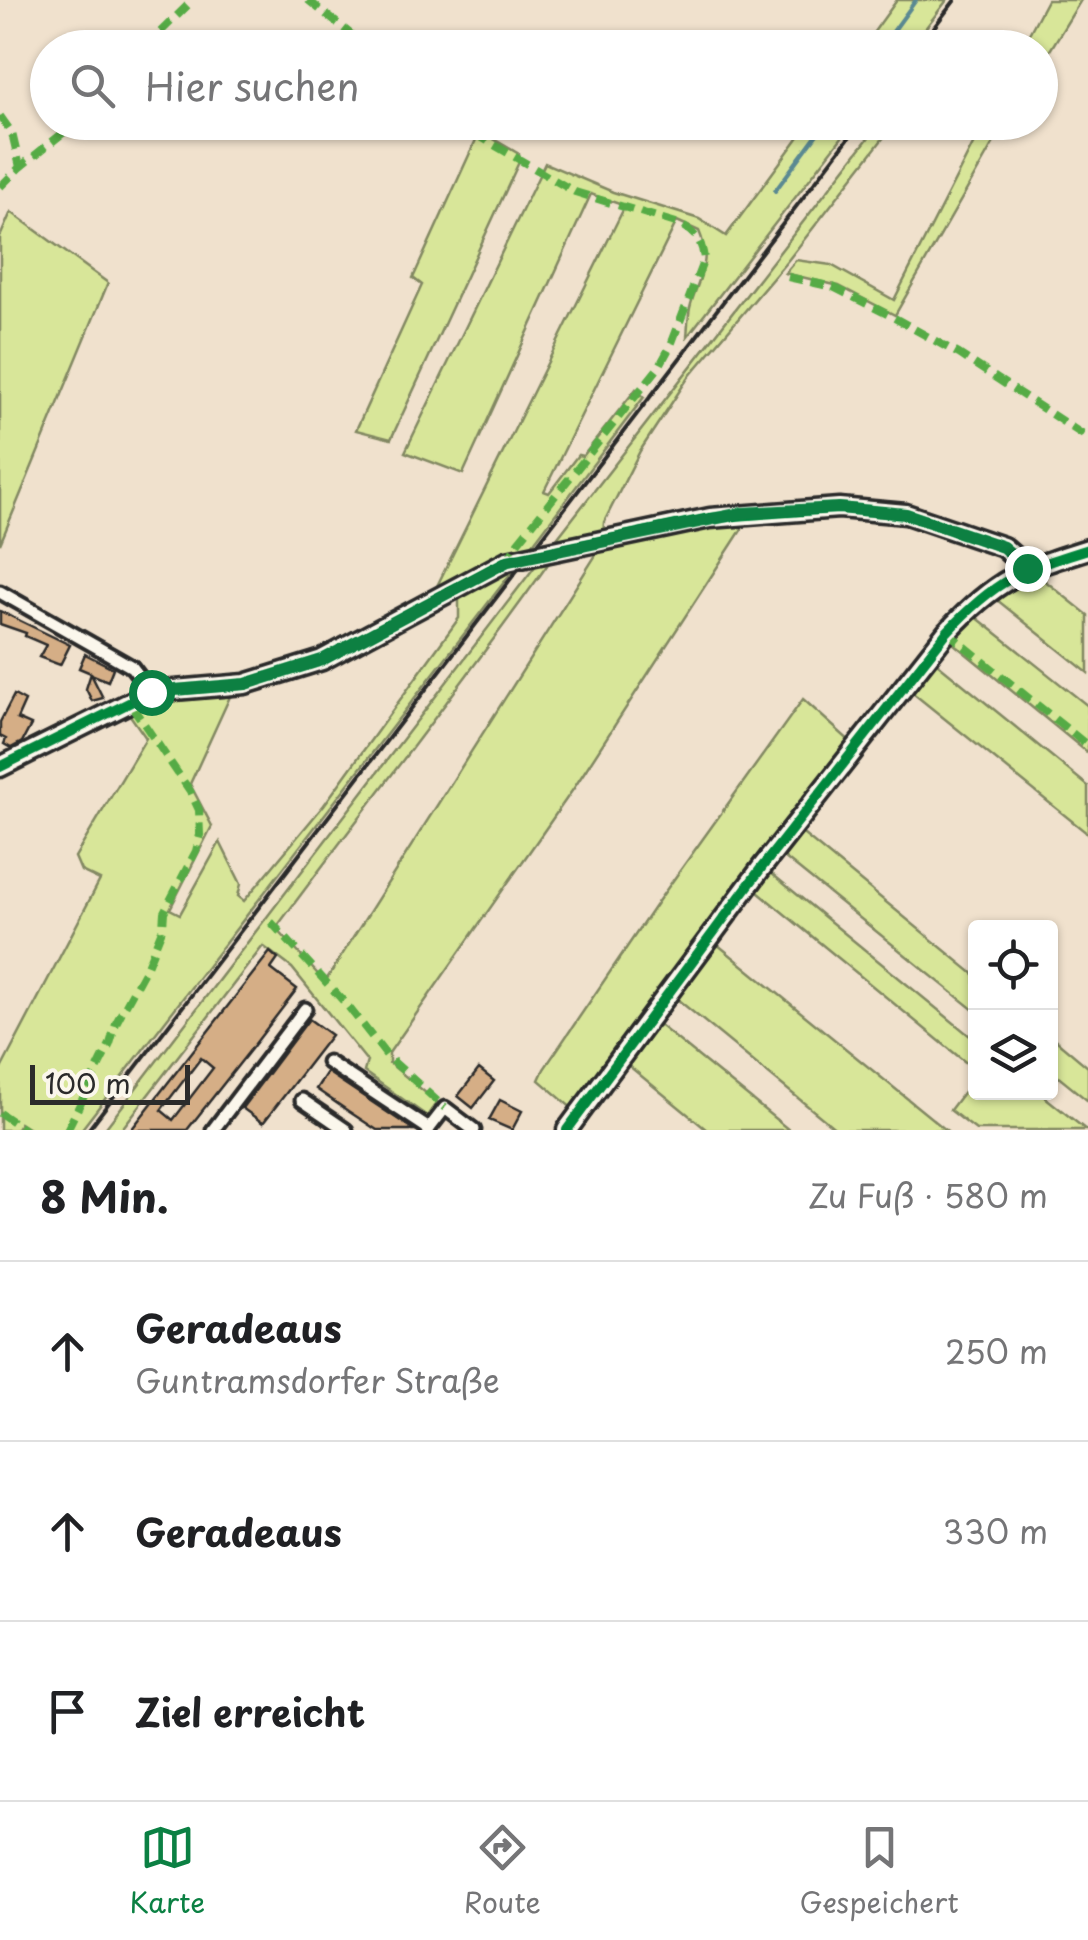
<!DOCTYPE html>
<html lang="de">
<head>
<meta charset="utf-8">
<style>
	body { margin:0; font-family:"Playpen Sans",sans-serif; background:#f2f2f2; color:#202124 }
	.controls { position:absolute; right:30px; bottom:30px; display:grid; overflow:hidden; border-radius:10px; box-shadow:0 2px 8px #0004 }
	.controls button { width:90px; height:90px; display:grid; place-items:center; padding:0; border:0; border-bottom:2px solid #e0e0e0; background:#fff; color:#202124; font:50px sans-serif }
	.scale { position:absolute; left:30px; bottom:25px; width:160px; box-sizing:border-box; padding-left:10px; border:5px solid #2b2b2b; border-top:0; font-size:28px; line-height:35px; white-space:nowrap; color:#2b2b2b; -webkit-text-stroke:8px #fbf7ec; paint-order:stroke }
	.stop { position:absolute; width:30px; height:30px; margin:-22px; border:8px solid #0b8043; border-radius:50%; background:#fff }
	.stop.end { background:#0b8043; border-color:#fff; box-shadow:0 2px 10px #0008 }
	.list { margin:0; padding:0; list-style:none }
	h2 { display:flex; justify-content:space-between; align-items:center; height:130px; margin:0; padding:0 40px; font-size:42px }
	h2 small { font-size:32px; font-weight:400; color:#757577 }
	.list li { display:grid; grid-template-columns:65px 1fr auto; gap:30px; align-items:center; box-sizing:border-box; height:180px; padding:0 40px; border-top:2px solid #e0e0e0 }
	.list b { display:block; font-size:38px; white-space:nowrap }
	.list p { margin:0; font-size:32px; white-space:nowrap; color:#757577 }
	.list em { font-size:32px; font-style:normal; color:#757577 }
	.icon { flex:none; width:55px; height:55px; fill:none; stroke:currentColor; stroke-width:2; stroke-linecap:round; stroke-linejoin:round }
	.map { position:relative; flex:none; width:1088px; height:1130px; overflow:hidden }
	.search { position:absolute; background:#fff; box-shadow:0 2px 8px #0004; left:30px; right:30px; top:30px; height:110px; display:flex; align-items:center; gap:25px; box-sizing:border-box; padding:0 35px; border-radius:55px; color:#757577; font-size:38px }
	.sheet { height:670px; background:#fff }
	nav { display:flex; justify-content:space-around; align-items:center; box-sizing:border-box; height:140px; border-top:2px solid #e0e0e0; background:#fff; font-size:28px; color:#757577 }
	nav a { display:grid; justify-items:center; gap:5px }
	nav .on { color:#0b8043 }
	.map>svg:first-child { display:block }
	.green { fill:#d8e699; stroke:#828862; stroke-width:2.5 }
	.lines { fill:none; stroke-linecap:round; stroke-linejoin:round }
	.stream { stroke:#5a8992; stroke-width:4 }
	.building { fill:#d5ae86; stroke:#2b2b2b; stroke-width:2.5; fill-rule:evenodd }
	.street-casing { stroke:#2b2b2b; stroke-width:19 }
	.secondary-casing { stroke:#2b2b2b; stroke-width:25 }
	.street { stroke:#fbf7ec; stroke-width:11 }
	.secondary { stroke:#fbf7ec; stroke-width:18 }
	.rail { stroke:#2b2b2b; stroke-width:4 }
	.quiet { stroke:#54ab44; stroke-width:8; stroke-dasharray:15 8; stroke-linecap:butt }
	.cycleway-casing { stroke:#fbf7ec; stroke-width:16 }
	.cycleway { stroke:#00873e; stroke-width:10 }
	.route { stroke:#0b8043; stroke-width:12 }
</style>
</head>
<body>
<div class="map">
<svg width="1088" height="1130" viewBox="0 0 1088 1130">
	<rect width="100%" height="100%" fill="#f0e1cd"/>
	<filter id="ink" filterUnits="userSpaceOnUse"><feTurbulence type="fractalNoise" baseFrequency=".01" numOctaves="2"/><feDisplacementMap in="SourceGraphic" scale="20" xChannelSelector="R" yChannelSelector="G"/><feConvolveMatrix kernelMatrix="1 2 1 2 8 2 1 2 1" color-interpolation-filters="sRGB"/></filter>
	<g filter="url(#ink)">
		<!-- green -->
		<g class="green">
			<polygon points="897,0 947,0 911,47 863,47"/>
			<polygon points="1047,0 1081,0 1041,65 1040,48 1022,47"/>
			<path d="M809,123H853L687,337C688,326 688,314 691,304C700,275 712,261 699,231L677,221L544,491L549,493L578,455L583,456L636,389L644,397L529,549L435,590L625,206L591,194L463,474L405,452L545,163L613,192L699,219L726,236Z"/>
			<polygon points="880,123 895,123 789,259 688,378 640,451 604,522 603,536 552,545"/>
			<polygon points="984,123 1005,123 895,315 839,286 785,273 796,260 831,265 894,300"/>
			<polygon points="480,131 519,154 519,162 391,439 356,430 422,285 413,278"/>
			<polygon points="11,212 108,283 0,544 0,237"/>
			<path d="M749,518L574,788L389,1053V1063L437,1102L427,1116L364,1072L367,1061L292,968L263,946L121,1130H104L543,556L553,557C464,683 368,804 276,928L325,982L599,550Z"/>
			<polygon points="515,568 81,1130 31,1130 20,1123 16,1130 0,1130 0,1071 100,880 81,871 75,857 146,738 127,711 154,698 233,690 190,784 212,826 170,909 180,914 220,842 241,884 238,896 244,901 324,805 459,618 459,593"/>
			<polygon points="1034,572 1088,615 1088,673 992,596"/>
			<polygon points="971,613 1088,706 1088,753 948,639"/>
			<polygon points="932,659 1088,786 1088,834 909,690"/>
			<polygon points="803,699 853,744 574,1110 539,1080 544,1069 659,900"/>
			<polygon points="798,830 975,975 975,1011 779,853"/>
			<polygon points="766,869 975,1040 975,1070 753,888"/>
			<polygon points="712,940 946,1130 837,1130 672,995"/>
			<polygon points="652,1019 789,1130 707,1130 623,1061"/>
			<polygon points="1051,1036 1088,1067 1088,1101 1051,1071"/>
			<polygon points="975,1077 976,1092 1040,1093 1086,1130 976,1130 950,1110"/>
		</g>
		<g class="lines">
			<!-- stream -->
			<g class="stream">
				<polyline points="881,48 916,0"/>
				<polyline points="775,191 826,122"/>
			</g>
		</g>
		<!-- building -->
		<g class="building">
			<polygon points="0,611 70,645 60,665 39,657 46,645 25,636 26,633 0,624"/>
			<polygon points="85,654 113,668 108,681 91,674 103,698 92,701 86,689 91,673 79,668"/>
			<polygon points="14,695 25,701 17,719 31,725 22,742 11,748 4,744 6,739 0,736 0,722"/>
			<path d="M270,952L278,959L271,969L297,989L251,1049L187,1130H131ZM201,1058L213,1068L173,1120L161,1110Z"/>
			<polygon points="309,1019 331,1035 263,1123 242,1108"/>
			<polygon points="479,1069 494,1081 473,1108 458,1096"/>
			<polygon points="327,1072 414,1130 377,1130 348,1111 316,1089"/>
			<polygon points="500,1100 522,1111 512,1130 489,1120"/>
		</g>
		<g class="lines">
			<!-- street casing -->
			<g class="street-casing">
				<g id="street">
					<polyline points="0,592 132,667 151,692"/>
					<polyline points="328,1062 429,1129"/>
					<polyline points="302,1100 346,1130"/>
					<polyline points="213,1130 305,1009"/>
					<polyline points="428,1130 445,1108 474,1130"/>
				</g>
			</g>
			<!-- secondary casing -->
			<g class="secondary-casing">
				<g id="secondary">
					<polyline points="0,767 151,692 245,684 322,660 507,561 710,518 839,508 906,514 1003,547 1027,568"/>
					<path d="M567,1130L762,867L947,632C996,579 1021,570 1088,549"/>
				</g>
			</g>
			<!-- street -->
			<use href="#street" class="street"/>
			<!-- secondary -->
			<use href="#secondary" class="secondary"/>
			<!-- rail -->
			<g class="rail">
				<polyline points="918,48 955,0"/>
				<polyline points="88,1130 861,122"/>
			</g>
			<!-- quiet -->
			<g class="quiet">
				<polyline points="308,0 368,48"/>
				<polyline points="144,48 193,0"/>
				<polyline points="0,116 12,133 20,167"/>
				<path d="M455,122L575,192L679,224C695,233 702,240 704,259L671,345L659,367L518,542L507,561"/>
				<polyline points="0,187 20,167 77,122"/>
				<polyline points="788,277 833,287 891,316 959,354 1088,438"/>
				<polyline points="947,632 1088,746"/>
				<polyline points="271,922 347,1005 387,1056 445,1108"/>
				<polyline points="0,1113 25,1130"/>
				<polyline points="67,1130 110,1044 116,1023 147,966 163,927 164,912 196,851 200,835 199,810 190,791 129,702"/>
			</g>
			<!-- cycleway casing -->
			<g class="cycleway-casing">
				<g id="cycleway">
					<polyline points="0,767 151,692 245,684 322,660 507,561 710,518 839,508 906,514 1003,547 1027,568"/>
					<path d="M567,1130L762,867L947,632C996,579 1021,570 1088,549"/>
				</g>
			</g>
			<!-- cycleway -->
			<use href="#cycleway" class="cycleway"/>
		</g>
	</g>
	<g class="lines" filter="url(#ink)">
		<!-- route -->
		<polyline class="route" points="151,692 246,684 322,660 508,561 742,513 839,508 906,514 1003,547 1027,568"/>
	</g>
</svg>
<div class="controls">
<button><svg class="icon" aria-label="locate" viewBox="0 0 24 24"><circle cx="12" cy="12" r="6"/><path d="M12 2v4M12 18v4M2 12h4M18 12h4"/></svg></button>
<button><svg class="icon" aria-label="layers" viewBox="0 0 24 24"><path d="M12 4l9 5-9 5-9-5zM3 14l9 5 9-5"/></svg></button>
</div>
<div class="scale">100 m</div>
<div class="stop" style="left:151px;top:692px"></div>
<div class="stop end" style="left:1027px;top:568px"></div>
<div class="search"><svg class="icon" aria-label="search" viewBox="0 0 24 24"><circle cx="10" cy="10" r="6"/><path d="M15 15l6 6"/></svg>Hier suchen</div>
</div>
<section class="sheet">
<h2>8 Min.<small>Zu Fuß · 580 m</small></h2>
<ul class="list">
<li><svg class="icon" aria-label="ahead" viewBox="0 0 24 24"><path d="M12 20V5M6 11l6-6 6 6"/></svg><div><b>Geradeaus</b><p>Guntramsdorfer Straße</p></div><em>250 m</em></li>
<li><svg class="icon" aria-label="ahead" viewBox="0 0 24 24"><path d="M12 20V5M6 11l6-6 6 6"/></svg><div><b>Geradeaus</b></div><em>330 m</em></li>
<li><svg class="icon" aria-label="arrive" viewBox="0 0 24 24"><path d="M6 21V4h12l-3 4 3 4H6"/></svg><div><b>Ziel erreicht</b></div></li>
</ul>
</section>
<nav>
<a class="on"><svg class="icon" aria-label="map" viewBox="0 0 24 24"><path d="M3 6l6-2 6 2 6-2v14l-6 2-6-2-6 2zM9 4v14M15 6v14"/></svg>Karte</a>
<a><svg class="icon" aria-label="directions" viewBox="0 0 24 24"><path d="M12 3l9 9-9 9-9-9zM9 14v-3h6M13 9l2 2-2 2"/></svg>Route</a>
<a><svg class="icon" aria-label="saved" viewBox="0 0 24 24"><path d="M7 4h10v16l-5-4-5 4z"/></svg>Gespeichert</a>
</nav>
</body>
</html>
